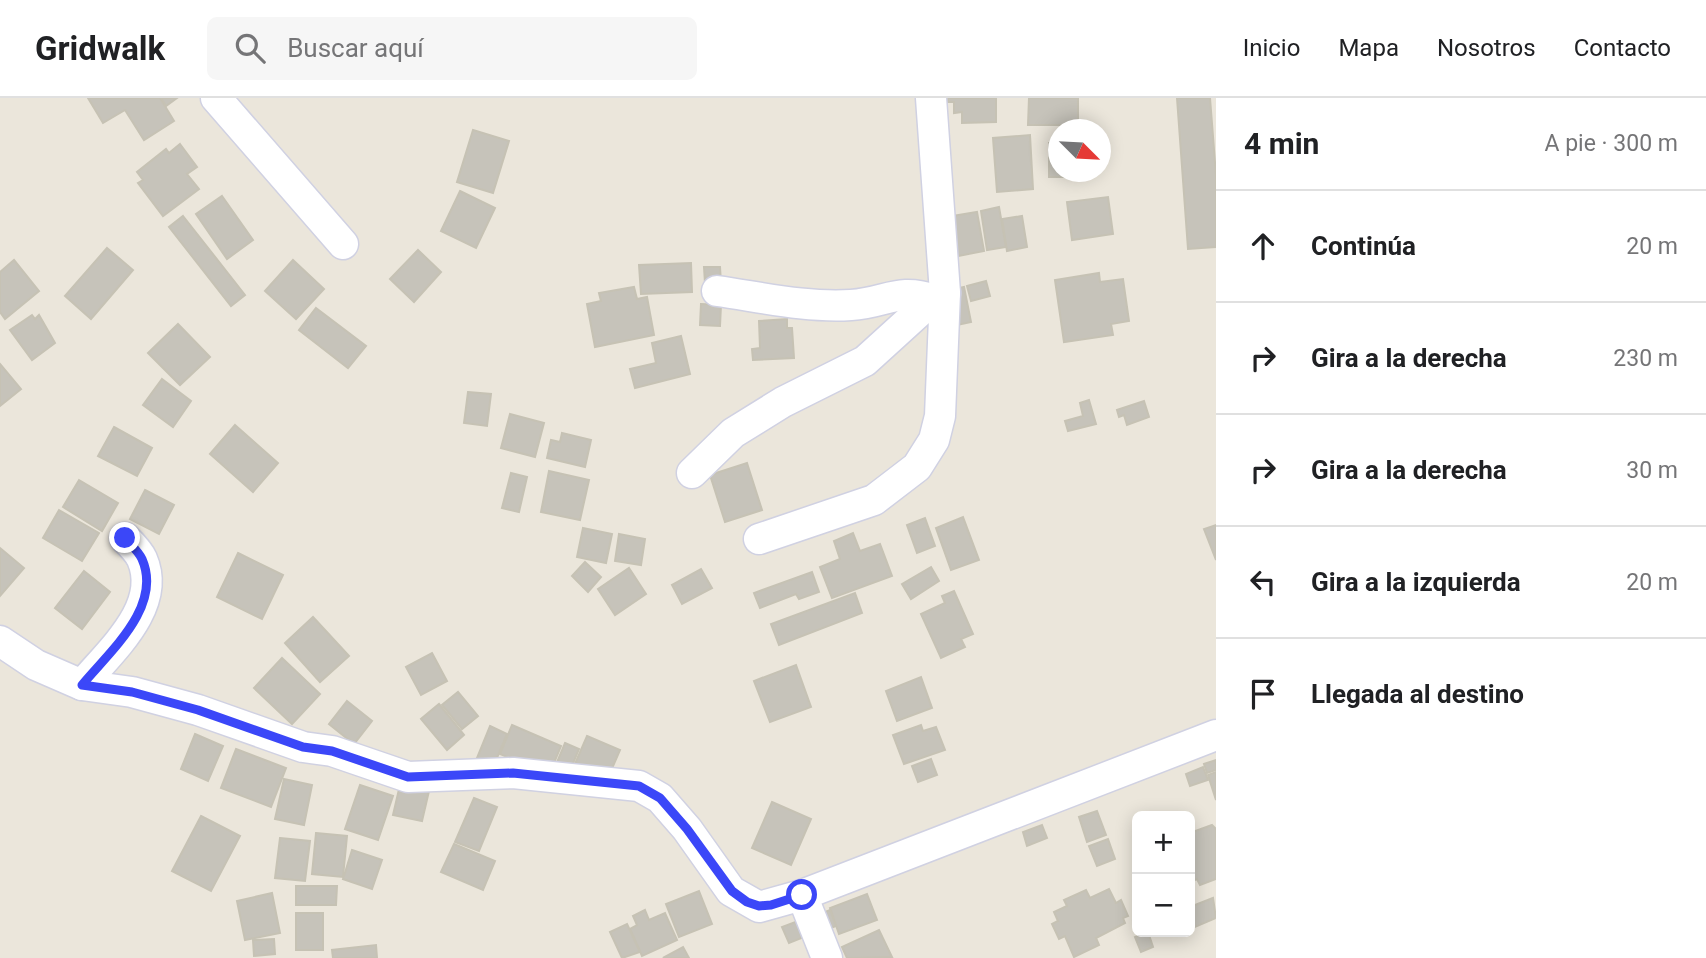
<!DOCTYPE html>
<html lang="es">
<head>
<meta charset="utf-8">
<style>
	body { margin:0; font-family:Roboto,sans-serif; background:#f6f6f6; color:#202124 }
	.controls { position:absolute; right:21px; bottom:21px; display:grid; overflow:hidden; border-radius:10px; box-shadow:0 4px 18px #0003 }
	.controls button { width:63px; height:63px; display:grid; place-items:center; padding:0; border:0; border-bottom:2px solid #e0e0e0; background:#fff; color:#202124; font:35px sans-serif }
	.compass { position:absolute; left:1048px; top:21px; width:63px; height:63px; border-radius:50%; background:#fff; box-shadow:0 4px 18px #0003; rotate:114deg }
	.stop { position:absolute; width:21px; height:21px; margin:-16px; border:5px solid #3b47f8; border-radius:50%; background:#fff }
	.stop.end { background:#3b47f8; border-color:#fff; box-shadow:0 2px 7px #0008 }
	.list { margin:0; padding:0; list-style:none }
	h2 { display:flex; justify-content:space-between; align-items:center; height:91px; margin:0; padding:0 28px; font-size:30px }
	h2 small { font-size:23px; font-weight:400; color:#757577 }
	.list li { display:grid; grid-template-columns:46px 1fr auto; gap:21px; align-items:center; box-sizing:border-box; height:112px; padding:0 28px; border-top:2px solid #e0e0e0 }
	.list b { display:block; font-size:26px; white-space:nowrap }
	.list em { font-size:23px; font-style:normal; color:#757577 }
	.icon { flex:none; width:38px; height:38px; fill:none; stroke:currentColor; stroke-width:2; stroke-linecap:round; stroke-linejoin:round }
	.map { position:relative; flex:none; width:1216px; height:860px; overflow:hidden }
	header { display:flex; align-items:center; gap:42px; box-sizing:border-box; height:98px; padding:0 35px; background:#fff; border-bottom:2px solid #e0e0e0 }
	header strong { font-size:33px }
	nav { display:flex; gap:38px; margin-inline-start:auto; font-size:24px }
	.search { width:490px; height:63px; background:#f6f6f6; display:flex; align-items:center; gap:18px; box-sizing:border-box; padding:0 24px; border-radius:10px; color:#757577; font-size:26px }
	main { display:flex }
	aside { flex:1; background:#fff }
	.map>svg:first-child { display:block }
	.building { fill:#c6c3ba; stroke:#c6c2b4; stroke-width:2 }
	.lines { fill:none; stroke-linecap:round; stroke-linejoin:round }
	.minor-casing { stroke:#d0d1e2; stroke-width:33 }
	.minor { stroke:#fff; stroke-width:30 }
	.route { stroke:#3b47f8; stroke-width:9 }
</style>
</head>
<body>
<header>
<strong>Gridwalk</strong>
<div class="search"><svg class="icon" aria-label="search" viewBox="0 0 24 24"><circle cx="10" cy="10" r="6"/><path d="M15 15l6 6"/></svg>Buscar aquí</div>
<nav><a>Inicio</a><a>Mapa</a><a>Nosotros</a><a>Contacto</a></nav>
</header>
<main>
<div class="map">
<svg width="1216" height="860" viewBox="0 0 1216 860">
	<rect width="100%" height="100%" fill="#ebe6db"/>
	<!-- building -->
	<g class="building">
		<polygon points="88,0 160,0 174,23 144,42 125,12 103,25"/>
		<polygon points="161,0 177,0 166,8"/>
		<polygon points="948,0 996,0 996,24 962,25 962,14 954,15 954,4 948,4"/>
		<polygon points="1029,0 1078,0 1078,27 1028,27"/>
		<polygon points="1177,0 1210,0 1216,77 1216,149 1188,151"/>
		<polygon points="473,32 509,43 493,95 457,84"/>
		<polygon points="1030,37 1033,91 997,94 993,40"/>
		<polygon points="1049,45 1058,45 1058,74 1089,74 1088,79 1049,79"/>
		<polygon points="180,46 197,69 187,76 199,91 163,118 138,85 143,82 137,74 166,51 169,55"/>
		<polygon points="460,93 495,110 476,150 441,133"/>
		<polygon points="222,98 253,142 227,161 196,116"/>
		<polygon points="1108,99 1113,136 1072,142 1067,104"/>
		<polygon points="999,109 1006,149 987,152 981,113"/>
		<polygon points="977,114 984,153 958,158 952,118"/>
		<polygon points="183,118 245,197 231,208 169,129"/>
		<polygon points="1022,118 1027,149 1007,153 1002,121"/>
		<polygon points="107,150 133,172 91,221 65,198"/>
		<polygon points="418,152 441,174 414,204 390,181"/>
		<polygon points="14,162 39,193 5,221 0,214 0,174"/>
		<polygon points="293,162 324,191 296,221 265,193"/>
		<polygon points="691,165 692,194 641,196 639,167"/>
		<polygon points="704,169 720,169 721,185 705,185"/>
		<polygon points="1099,175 1100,184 1123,181 1129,223 1111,226 1113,237 1064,244 1055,182"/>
		<polygon points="986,183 990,198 971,203 967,188"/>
		<polygon points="634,189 637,201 647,199 654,237 595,249 587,206 601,203 599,195"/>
		<polygon points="964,189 971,224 952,228 945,193"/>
		<polygon points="701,206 721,207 720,228 700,227"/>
		<polygon points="316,210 366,248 348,270 299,232"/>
		<polygon points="32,217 35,221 39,217 55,245 32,262 10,232"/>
		<polygon points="787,221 787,230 792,230 794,260 753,262 752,251 760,250 759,223"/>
		<polygon points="178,226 210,259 180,287 148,255"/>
		<polygon points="681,238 690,276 635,290 630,271 656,265 652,245"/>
		<polygon points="0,266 21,291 0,308"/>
		<polygon points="162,281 191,303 173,329 143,307"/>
		<polygon points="468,294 491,296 487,328 464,325"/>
		<polygon points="1089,302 1096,326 1068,333 1065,323 1083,318 1080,305"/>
		<polygon points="1144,303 1149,319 1127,327 1124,317 1119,319 1117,312"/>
		<polygon points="510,316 544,325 535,359 501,350"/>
		<polygon points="235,327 278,365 253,394 210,356"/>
		<polygon points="114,329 152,350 137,378 98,358"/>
		<polygon points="562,335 591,342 585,369 547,360 551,342 560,344"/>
		<polygon points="747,365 762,412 725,424 710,377"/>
		<polygon points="549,373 589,382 580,422 541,414"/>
		<polygon points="511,375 527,379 519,414 502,410"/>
		<polygon points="79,382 118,405 102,433 63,409"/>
		<polygon points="145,392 174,407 159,436 130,421"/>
		<polygon points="59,412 99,435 82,463 43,440"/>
		<polygon points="963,419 979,462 951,472 936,430"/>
		<polygon points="925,420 935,448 917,455 907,427"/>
		<polygon points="1216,427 1216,462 1204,431"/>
		<polygon points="583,430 612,436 606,465 577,459"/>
		<polygon points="853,435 860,453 880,446 892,478 832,500 820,469 840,461 834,443"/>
		<polygon points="619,436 645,441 641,467 615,463"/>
		<polygon points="0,450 24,470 0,498"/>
		<polygon points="238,455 283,477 262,521 217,499"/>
		<polygon points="585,464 601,479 588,494 572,478"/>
		<polygon points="931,469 939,483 911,501 902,486"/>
		<polygon points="629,470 646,496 615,517 598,491"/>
		<polygon points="701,471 712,490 682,506 672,487"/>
		<polygon points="84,473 110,494 82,531 55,510"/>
		<polygon points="812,474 819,494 799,501 796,496 760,510 754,495"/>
		<polygon points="954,493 973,536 961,541 965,549 941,560 921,516 945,505 942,498"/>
		<polygon points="855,495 862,515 779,547 771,526"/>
		<polygon points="313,519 349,558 320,584 285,545"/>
		<polygon points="432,555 447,583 421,597 406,569"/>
		<polygon points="282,560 320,596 292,626 254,590"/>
		<polygon points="796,567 811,609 770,624 754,583"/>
		<polygon points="921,579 932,610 897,623 886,593"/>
		<polygon points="458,594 478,618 462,631 442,607"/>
		<polygon points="347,603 372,623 354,646 329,626"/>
		<polygon points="439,606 464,637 447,652 421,621"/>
		<polygon points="512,627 561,648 549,677 500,656"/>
		<polygon points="921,627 923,633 936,629 945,652 904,666 893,637"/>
		<polygon points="490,628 507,636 492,672 475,665"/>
		<polygon points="195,636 223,648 208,683 181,671"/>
		<polygon points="587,638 620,652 607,682 574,668"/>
		<polygon points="565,645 579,651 569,675 555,669"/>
		<polygon points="236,651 286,670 271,709 221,690"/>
		<polygon points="931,661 937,677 918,684 912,668"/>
		<polygon points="1216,662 1216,672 1207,675 1204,666"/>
		<polygon points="1203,669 1208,682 1190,688 1186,676"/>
		<polygon points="1216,674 1216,702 1208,677"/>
		<polygon points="284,681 312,687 304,727 275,721"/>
		<polygon points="360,687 393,698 378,742 345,731"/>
		<polygon points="400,687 429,693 422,723 393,717"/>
		<polygon points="474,700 497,709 479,753 455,744"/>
		<polygon points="772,704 811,721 791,767 752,750"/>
		<polygon points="1097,713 1106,737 1087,744 1079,719"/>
		<polygon points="201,718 240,738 211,793 172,773"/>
		<polygon points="1042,727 1047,740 1027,748 1023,734"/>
		<polygon points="1212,727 1216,731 1216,781 1200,787 1197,781 1190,784 1190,735"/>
		<polygon points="316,735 347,738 343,779 312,776"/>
		<polygon points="280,740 310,743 305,783 275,780"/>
		<polygon points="1108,741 1115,761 1097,768 1089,748"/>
		<polygon points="454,746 495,763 483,792 441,774"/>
		<polygon points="352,752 382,762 372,791 343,781"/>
		<polygon points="296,788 337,788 336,807 296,807"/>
		<polygon points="1109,791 1116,805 1121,802 1128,818 1123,820 1125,825 1096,840 1099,847 1074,859 1065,838 1059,841 1052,826 1058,823 1054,814 1067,808 1064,802 1086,792 1090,800"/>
		<polygon points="699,793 712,826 679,839 666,806"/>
		<polygon points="272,795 280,835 245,842 237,803"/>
		<polygon points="867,796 877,822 839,836 830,810"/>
		<polygon points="1213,800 1216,820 1190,831 1190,809"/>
		<polygon points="645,812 649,822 665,815 677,842 642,858 630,831 637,827 633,818"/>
		<polygon points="830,812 836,828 821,834 815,818"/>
		<rect x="296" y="815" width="27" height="37"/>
		<polygon points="798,823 804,839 789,845 782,829"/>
		<polygon points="627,826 640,854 622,860 610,834"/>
		<polygon points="879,832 892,859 847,860 842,849"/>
		<polygon points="1148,834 1153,849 1141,854 1135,839"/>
		<polygon points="274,841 275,856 254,858 253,842"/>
		<polygon points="376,847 377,860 333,860 332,852"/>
		<polygon points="683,849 689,860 663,860"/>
	</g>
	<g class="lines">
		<!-- minor casing -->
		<g class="minor-casing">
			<g id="minor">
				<polyline points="216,0 343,146"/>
				<path d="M717,193C760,199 807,210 851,207C887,205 897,189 935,202"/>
				<polyline points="692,375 733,335 783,304 865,263 920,213 945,195"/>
				<polyline points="759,441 874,402 917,369 934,342 940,318 945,195 931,0"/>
				<polyline points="0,543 36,567 82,587 132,594 198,612 303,649 332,653 408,679 513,675 639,688 660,700 687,731 731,793 759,809 802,797 1216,637"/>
				<path d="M82,587C109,554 163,509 142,461C139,454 131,446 125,440"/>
				<polyline points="802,797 827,860"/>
			</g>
		</g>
		<!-- minor -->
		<use href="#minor" class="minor"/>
	</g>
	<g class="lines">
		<!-- route -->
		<path class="route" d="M125,440C130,446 139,454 142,461C163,509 109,554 82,587L132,594L198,612L303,649L332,653L408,679L513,675L639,688L660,700L687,731L732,793L747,804L759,808L771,807L802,797"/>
	</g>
</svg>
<div class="controls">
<button>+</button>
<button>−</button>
</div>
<svg class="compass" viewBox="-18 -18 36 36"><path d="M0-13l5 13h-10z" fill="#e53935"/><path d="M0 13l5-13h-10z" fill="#757577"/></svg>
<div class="stop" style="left:802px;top:797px"></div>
<div class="stop end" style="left:125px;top:440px"></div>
</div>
<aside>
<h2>4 min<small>A pie · 300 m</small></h2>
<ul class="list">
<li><svg class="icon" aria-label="ahead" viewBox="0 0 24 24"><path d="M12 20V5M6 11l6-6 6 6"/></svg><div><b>Continúa</b></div><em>20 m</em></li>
<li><svg class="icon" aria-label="right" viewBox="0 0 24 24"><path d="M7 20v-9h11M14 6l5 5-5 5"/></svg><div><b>Gira a la derecha</b></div><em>230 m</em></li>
<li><svg class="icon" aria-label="right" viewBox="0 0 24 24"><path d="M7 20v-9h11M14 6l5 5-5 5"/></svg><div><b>Gira a la derecha</b></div><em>30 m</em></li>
<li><svg class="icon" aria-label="left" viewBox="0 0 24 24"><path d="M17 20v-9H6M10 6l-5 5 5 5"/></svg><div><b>Gira a la izquierda</b></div><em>20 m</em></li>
<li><svg class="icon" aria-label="arrive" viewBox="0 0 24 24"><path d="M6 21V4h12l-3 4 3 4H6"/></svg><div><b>Llegada al destino</b></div></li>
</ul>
</aside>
</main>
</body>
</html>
